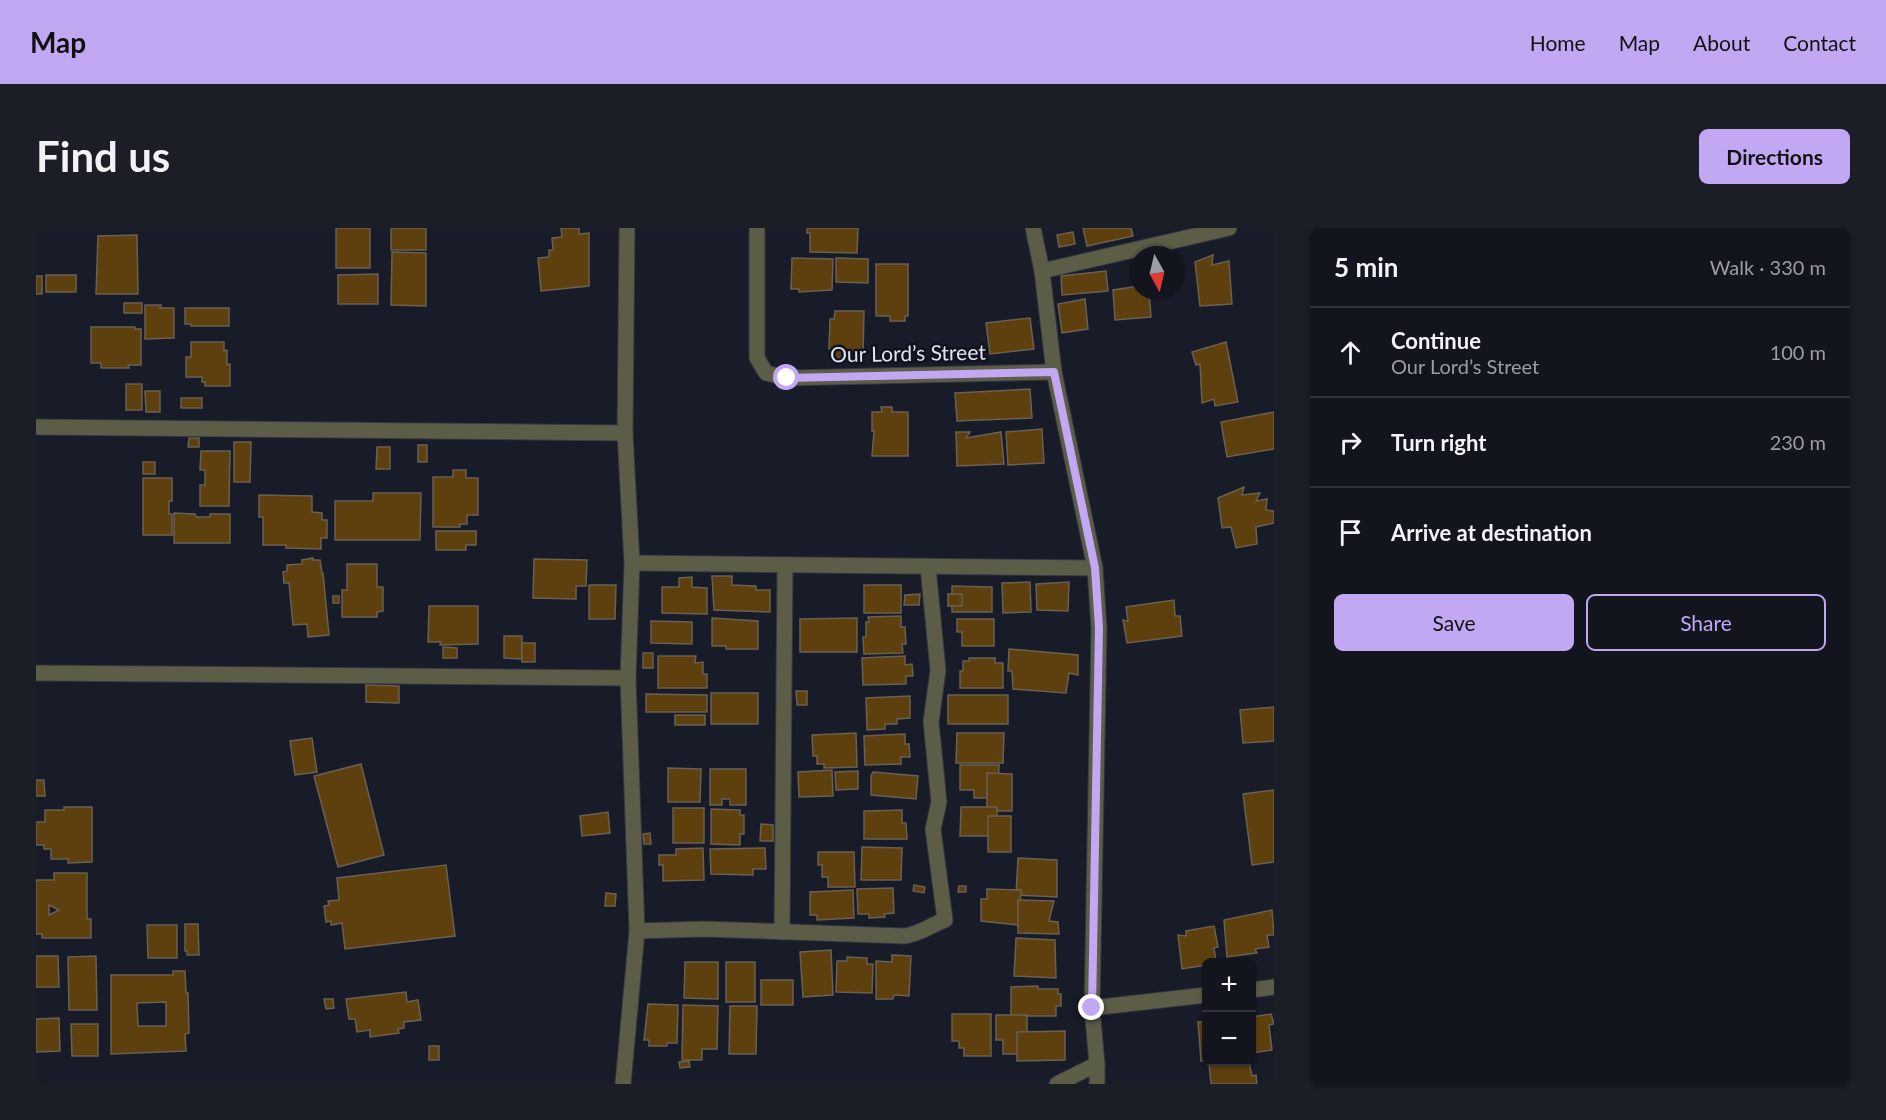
<!DOCTYPE html>
<html lang="en">
<head>
<meta charset="utf-8">
<style>
	body { margin:0; font-family:Lato,sans-serif; background:#1b1d27; color:#f1f3f6 }
	.controls { position:absolute; right:18px; bottom:18px; display:grid; overflow:hidden; border-radius:9px; box-shadow:0 2px 4px #0004 }
	.controls button { width:54px; height:54px; display:grid; place-items:center; padding:0; border:0; border-bottom:2px solid #31333c; background:#12141e; color:#f1f3f6; font:30px sans-serif }
	.compass { position:absolute; left:1094px; top:18px; width:54px; height:54px; border-radius:50%; background:#12141e; box-shadow:0 2px 4px #0004; rotate:172deg }
	.stop { position:absolute; width:18px; height:18px; margin:-14px; border:4px solid #c2a8f3; border-radius:50%; background:#fff }
	.stop.end { background:#c2a8f3; border-color:#fff; box-shadow:0 2px 6px #0008 }
	.list { margin:0; padding:0; list-style:none }
	h2 { display:flex; justify-content:space-between; align-items:center; height:78px; margin:0; padding:0 24px; font-size:26px }
	h2 small { font-size:20px; font-weight:400; color:#9c9ea4 }
	.list li { display:grid; grid-template-columns:39px 1fr auto; gap:18px; align-items:center; box-sizing:border-box; height:90px; padding:0 24px; border-top:2px solid #31333c }
	.list b { display:block; font-size:22px; white-space:nowrap }
	.list p { margin:0; font-size:20px; white-space:nowrap; color:#9c9ea4 }
	.list em { font-size:20px; font-style:normal; color:#9c9ea4 }
	.actions { display:flex; gap:12px; padding:18px 24px }
	.actions a { flex:1; padding:14px 0; border:2px solid #c2a8f3; border-radius:9px; text-align:center; font-size:21px; color:#c2a8f3 }
	.actions .main { background:#c2a8f3; color:#111 }
	.icon { flex:none; width:33px; height:33px; fill:none; stroke:currentColor; stroke-width:2; stroke-linecap:round; stroke-linejoin:round }
	.map { position:relative; flex:none; width:1238px; height:856px; overflow:hidden; border-radius:9px }
	header { display:flex; align-items:center; gap:36px; box-sizing:border-box; height:84px; padding:0 30px; background:#c2a8f3; color:#111 }
	header strong { font-size:28px }
	nav { display:flex; gap:33px; margin-inline-start:auto; font-size:21px }
	.intro { display:flex; align-items:center; justify-content:space-between; box-sizing:border-box; height:144px; padding:0 36px }
	h1 { margin:0; font-size:42px }
	.button { padding:15px 27px; border-radius:9px; background:#c2a8f3; color:#111; font-size:21px; font-weight:700 }
	main { display:flex; gap:36px; padding:0 36px }
	aside { flex:1; background:#12141e; border-radius:9px; box-shadow:0 2px 4px #0004 }
	.map>svg:first-child { display:block }
	.building { fill:#5e400f; stroke:#6a6052; stroke-width:1.5; fill-rule:evenodd }
	.lines { fill:none; stroke-linecap:round; stroke-linejoin:round }
	.minor-casing { stroke:#343744; stroke-width:17 }
	.tertiary-casing { stroke:#343744; stroke-width:17 }
	.minor { stroke:#5c5d47; stroke-width:15 }
	.tertiary { stroke:#5c5d47; stroke-width:15 }
	.route { stroke:#c2a8f3; stroke-width:8 }
	.labels { text-anchor:middle; stroke-width:5; stroke-linejoin:round; paint-order:stroke }
	.street-label { font-size:21px; fill:#e3e5ee; stroke:#10121e }
</style>
</head>
<body>
<header>
<strong>Map</strong>
<nav><a>Home</a><a>Map</a><a>About</a><a>Contact</a></nav>
</header>
<div class="intro"><h1>Find us</h1><a class="button">Directions</a></div>
<main>
<div class="map">
<svg width="1238" height="856" viewBox="0 0 1238 856">
	<rect width="100%" height="100%" fill="#181b28"/>
	<!-- building -->
	<g class="building">
		<rect x="300" y="0" width="34" height="40"/>
		<rect x="355" y="0" width="35" height="22"/>
		<polygon points="525,0 543,0 543,6 553,5 553,58 505,63 502,30 513,29 513,22 517,22 516,10 526,9"/>
		<polygon points="771,0 822,0 821,25 774,24 774,5 771,5"/>
		<polygon points="1047,0 1095,0 1097,8 1051,18"/>
		<polygon points="1037,4 1039,16 1023,19 1021,7"/>
		<polygon points="101,7 102,66 60,66 62,8"/>
		<polygon points="356,24 390,25 390,78 355,77"/>
		<polygon points="1177,27 1176,37 1193,33 1196,76 1164,78 1159,34"/>
		<polygon points="756,30 797,31 796,62 763,64 763,61 755,61"/>
		<polygon points="800,30 832,31 832,55 800,54"/>
		<polygon points="840,36 872,36 872,88 869,88 869,93 854,93 854,88 840,88"/>
		<polygon points="1070,43 1072,63 1026,67 1025,48"/>
		<polygon points="342,46 342,76 302,76 302,47"/>
		<rect x="10" y="47" width="30" height="17"/>
		<rect x="0" y="48" width="6" height="18"/>
		<polygon points="1103,58 1103,63 1113,63 1115,89 1079,92 1077,62"/>
		<polygon points="1049,71 1052,101 1026,105 1022,76"/>
		<rect x="88" y="75" width="18" height="10"/>
		<polygon points="109,77 125,77 124,80 138,80 138,110 109,111"/>
		<polygon points="149,80 193,80 193,98 155,98 155,96 149,96"/>
		<polygon points="799,83 828,83 827,130 798,130 798,121 793,121 794,91 798,91"/>
		<polygon points="994,90 998,121 954,126 950,95"/>
		<polygon points="55,99 99,99 99,101 105,101 105,137 92,137 93,140 65,140 65,135 55,135"/>
		<polygon points="155,114 188,114 188,123 191,122 191,137 194,136 194,158 169,158 169,154 166,154 166,149 150,149 150,129 155,129"/>
		<polygon points="1190,114 1202,174 1179,178 1178,171 1166,175 1164,136 1160,137 1156,124"/>
		<rect x="90" y="156" width="16" height="26"/>
		<polygon points="994,161 996,190 921,193 919,165"/>
		<polygon points="109,163 124,163 124,184 110,184"/>
		<rect x="145" y="170" width="21" height="10"/>
		<polygon points="845,179 856,179 856,184 872,184 872,228 836,228 838,203 836,203 836,184 846,184"/>
		<polygon points="1238,184 1238,221 1191,229 1185,194"/>
		<polygon points="1006,201 1008,235 972,237 970,204"/>
		<polygon points="920,204 934,204 930,210 965,204 968,236 921,238"/>
		<polygon points="153,210 163,210 163,219 152,219"/>
		<polygon points="198,214 215,214 214,254 198,254"/>
		<rect x="382" y="217" width="9" height="17"/>
		<polygon points="341,219 354,219 354,241 340,241"/>
		<polygon points="165,223 194,223 193,278 164,278 164,257 169,257 169,242 164,242"/>
		<rect x="107" y="234" width="12" height="12"/>
		<polygon points="417,242 430,242 430,250 442,250 442,287 431,287 431,296 424,296 424,299 397,299 397,249 417,249"/>
		<polygon points="107,250 136,250 136,273 133,273 133,286 136,286 136,307 107,307"/>
		<polygon points="1208,259 1206,267 1224,265 1220,273 1231,271 1230,282 1238,283 1238,295 1220,299 1221,316 1200,320 1195,299 1186,300 1182,270"/>
		<polygon points="337,265 385,265 384,312 299,312 299,273 337,273"/>
		<polygon points="223,267 276,268 276,284 286,285 286,292 291,292 291,310 285,310 285,321 250,320 250,317 227,317 227,289 223,289"/>
		<polygon points="138,285 159,286 160,289 174,289 174,286 194,286 194,315 138,315"/>
		<polygon points="400,303 440,303 440,317 430,317 430,322 400,322"/>
		<polygon points="277,330 277,332 284,332 286,345 287,345 293,407 272,409 271,396 257,397 253,355 248,355 247,344 251,343 251,337 266,336 266,332"/>
		<polygon points="498,331 551,332 550,358 540,358 540,371 497,370"/>
		<polygon points="311,336 341,336 341,359 347,359 347,383 341,384 341,389 306,389 306,362 311,362"/>
		<polygon points="676,348 696,348 696,357 720,358 720,362 734,362 734,384 678,382"/>
		<polygon points="656,349 656,359 671,360 671,386 626,385 626,359 643,359 643,350"/>
		<polygon points="994,354 995,384 967,385 966,355"/>
		<polygon points="1033,354 1032,383 1001,382 1000,356"/>
		<polygon points="553,357 580,357 579,391 553,391"/>
		<rect x="828" y="357" width="37" height="28"/>
		<polygon points="916,358 956,359 956,384 916,384"/>
		<polygon points="884,366 883,377 868,377 869,367"/>
		<rect x="912" y="366" width="14" height="12"/>
		<rect x="297" y="368" width="6" height="7"/>
		<polygon points="1138,372 1139,388 1144,388 1146,408 1091,415 1087,392 1092,393 1090,379"/>
		<polygon points="393,378 442,378 442,416 404,417 405,414 392,414"/>
		<polygon points="865,388 865,399 869,399 870,416 866,416 867,425 828,426 827,409 830,409 830,394 833,394 832,389"/>
		<polygon points="676,390 722,393 722,421 690,421 690,418 676,418"/>
		<polygon points="821,390 821,424 764,424 764,391"/>
		<polygon points="921,391 958,391 958,418 926,418 926,404 921,404"/>
		<polygon points="615,393 656,394 656,416 615,415"/>
		<polygon points="468,408 486,408 486,431 468,430"/>
		<rect x="486" y="415" width="13" height="19"/>
		<polygon points="407,419 421,420 421,430 407,430"/>
		<polygon points="973,421 1042,427 1042,447 1033,445 1030,465 977,461 976,443 972,443"/>
		<rect x="607" y="425" width="10" height="15"/>
		<polygon points="622,428 660,428 659,435 667,434 667,446 671,446 671,460 622,460"/>
		<polygon points="869,428 869,437 876,436 877,448 870,448 870,456 827,457 826,430"/>
		<polygon points="933,430 959,430 959,435 967,435 967,460 924,460 924,443 927,443 927,433 933,433"/>
		<polygon points="330,457 363,458 363,475 330,474"/>
		<polygon points="760,463 771,463 771,477 761,477"/>
		<rect x="675" y="465" width="47" height="31"/>
		<polygon points="610,466 671,467 671,484 610,484"/>
		<rect x="912" y="467" width="60" height="29"/>
		<polygon points="874,468 874,490 861,491 861,496 849,496 849,501 831,502 830,470"/>
		<polygon points="1238,479 1238,513 1207,515 1204,482"/>
		<rect x="639" y="487" width="30" height="10"/>
		<polygon points="820,505 821,539 788,540 788,536 781,536 781,528 777,528 776,507"/>
		<polygon points="921,505 968,505 967,535 920,535"/>
		<polygon points="869,506 869,516 873,516 874,529 865,529 865,536 829,537 828,508"/>
		<polygon points="276,510 281,544 259,547 254,513"/>
		<polygon points="325,536 348,627 302,639 278,548"/>
		<polygon points="924,537 963,537 962,564 951,564 951,570 938,570 938,562 924,562"/>
		<polygon points="632,540 665,541 664,574 632,574"/>
		<polygon points="674,541 710,541 710,577 694,577 694,571 686,571 686,577 674,577"/>
		<polygon points="796,542 797,568 763,569 762,544"/>
		<polygon points="822,543 822,561 800,562 799,544"/>
		<polygon points="837,544 882,548 880,571 835,567 835,548"/>
		<polygon points="951,545 976,546 976,583 951,583"/>
		<polygon points="0,552 8,552 9,568 0,568"/>
		<polygon points="1238,562 1238,634 1216,637 1207,566"/>
		<polygon points="28,579 56,579 56,634 32,635 32,631 15,631 15,621 8,621 8,617 0,617 0,594 9,594 9,582 28,582"/>
		<polygon points="925,579 961,579 961,608 924,608"/>
		<rect x="637" y="580" width="31" height="35"/>
		<polygon points="675,581 704,582 704,587 708,587 708,606 704,606 704,617 675,616"/>
		<polygon points="866,582 866,595 870,595 871,611 828,611 828,583"/>
		<polygon points="572,584 574,605 546,608 544,588"/>
		<rect x="952" y="588" width="23" height="36"/>
		<polygon points="725,596 737,597 737,613 724,613"/>
		<polygon points="614,605 615,616 608,616 607,606"/>
		<polygon points="826,619 866,620 865,652 825,652"/>
		<polygon points="667,620 668,652 627,653 627,637 623,637 623,627 640,627 640,621"/>
		<polygon points="729,620 730,641 717,641 717,647 675,646 674,621"/>
		<polygon points="782,624 818,624 819,659 792,659 792,649 786,649 786,637 782,637"/>
		<polygon points="982,630 1021,632 1021,669 980,667"/>
		<polygon points="410,637 419,708 309,721 306,695 295,697 295,693 290,694 288,678 293,677 292,673 303,672 301,650"/>
		<path d="M18,645H51V691H55V710H6V706H0V652H18ZM13,677L23,682L13,687Z"/>
		<polygon points="878,657 889,659 888,665 877,663"/>
		<polygon points="923,658 930,658 930,664 922,664"/>
		<polygon points="857,660 858,685 848,686 849,689 833,690 833,686 822,686 821,661"/>
		<polygon points="951,661 985,662 983,697 945,693 945,671 951,671"/>
		<polygon points="817,662 818,690 781,692 781,687 774,687 774,664"/>
		<polygon points="570,665 580,666 579,678 569,678"/>
		<polygon points="982,672 1018,673 1013,693 1022,694 1023,706 982,705"/>
		<polygon points="1236,682 1238,707 1231,707 1233,719 1219,721 1221,725 1191,729 1188,692"/>
		<polygon points="149,696 162,696 163,727 151,727 151,723 149,723"/>
		<polygon points="111,697 141,697 141,730 112,730"/>
		<polygon points="1178,698 1182,719 1178,720 1180,734 1170,734 1170,737 1146,741 1142,707 1150,708 1150,703"/>
		<polygon points="980,710 1019,712 1020,750 978,748"/>
		<polygon points="795,722 797,767 767,769 764,724"/>
		<polygon points="856,727 875,728 873,768 858,767 857,771 840,771 840,733 856,734"/>
		<polygon points="0,728 22,728 23,759 0,759"/>
		<polygon points="60,728 61,782 33,782 32,729"/>
		<polygon points="811,729 831,730 831,736 837,736 836,765 800,764 801,733 811,733"/>
		<polygon points="649,734 682,734 682,771 648,770"/>
		<rect x="690" y="734" width="29" height="40"/>
		<path d="M137,743H149L150,765H152L153,805L149,806L150,823L75,826V747H137ZM130,774V798H102L101,775Z"/>
		<rect x="725" y="752" width="32" height="25"/>
		<polygon points="1002,758 1002,761 1022,761 1022,766 1025,766 1025,778 1020,778 1020,788 975,788 975,759"/>
		<polygon points="370,764 371,774 382,772 385,792 368,794 368,800 362,801 363,805 334,809 334,802 321,804 319,791 313,791 310,771"/>
		<polygon points="288,771 297,771 298,780 290,781"/>
		<polygon points="612,776 642,777 641,815 631,815 631,818 613,818 613,812 608,812"/>
		<polygon points="647,777 682,778 681,821 666,821 666,832 646,832"/>
		<polygon points="694,778 721,778 720,826 693,826"/>
		<polygon points="916,786 955,786 955,828 928,828 928,820 923,820 923,813 916,813"/>
		<polygon points="1235,786 1238,796 1233,797 1236,822 1216,825 1216,789"/>
		<polygon points="960,787 991,787 991,826 967,826 967,812 960,812"/>
		<polygon points="23,790 24,823 0,824 0,791"/>
		<polygon points="1162,794 1170,794 1170,832 1165,833"/>
		<polygon points="35,796 62,796 62,828 36,828"/>
		<polygon points="1029,803 1029,832 981,833 981,804"/>
		<rect x="393" y="818" width="10" height="14"/>
		<polygon points="653,833 654,839 644,840 643,834"/>
		<polygon points="1192,834 1213,834 1216,848 1220,847 1221,856 1175,856 1173,836"/>
	</g>
	<g class="lines">
		<!-- minor casing -->
		<g class="minor-casing">
			<g id="minor">
				<polyline points="721,0 721,130 730,145 751,150 1018,144"/>
				<polyline points="997,0 1006,43"/>
				<polyline points="0,199 589,205"/>
				<polyline points="596,335 1059,340"/>
				<polyline points="0,445 592,450"/>
				<path d="M601,703L667,701L869,708C886,705 893,698 909,692L897,601L903,574L895,494L902,442L892,339"/>
				<polyline points="746,704 749,337"/>
				<polyline points="587,856 601,703 592,450 596,335 589,205 591,0"/>
				<polyline points="1061,856 1061,836"/>
			</g>
		</g>
		<!-- tertiary casing -->
		<g class="tertiary-casing">
			<g id="tertiary">
				<polyline points="1216,762 1238,759"/>
				<polyline points="1056,780 1063,400 1059,340 1018,144 1006,43 1193,0"/>
				<polyline points="1021,856 1061,836 1056,780 1170,767"/>
			</g>
		</g>
		<!-- minor -->
		<use href="#minor" class="minor"/>
		<!-- tertiary -->
		<use href="#tertiary" class="tertiary"/>
	</g>
	<g class="lines">
		<!-- route -->
		<polyline class="route" points="751,150 1018,144 1059,340 1063,400 1056,780"/>
	</g>
	<g class="labels">
		<!-- street labels -->
		<g class="street-label">
			<text transform="translate(872 126) rotate(-1)" y="7">Our Lord’s Street</text>
		</g>
	</g>
</svg>
<div class="controls">
<button>+</button>
<button>−</button>
</div>
<svg class="compass" viewBox="-18 -18 36 36"><path d="M0-13l5 13h-10z" fill="#e53935"/><path d="M0 13l5-13h-10z" fill="#9c9ea4"/></svg>
<div class="stop" style="left:751px;top:150px"></div>
<div class="stop end" style="left:1056px;top:780px"></div>
</div>
<aside>
<h2>5 min<small>Walk · 330 m</small></h2>
<ul class="list">
<li><svg class="icon" aria-label="ahead" viewBox="0 0 24 24"><path d="M12 20V5M6 11l6-6 6 6"/></svg><div><b>Continue</b><p>Our Lord’s Street</p></div><em>100 m</em></li>
<li><svg class="icon" aria-label="right" viewBox="0 0 24 24"><path d="M7 20v-9h11M14 6l5 5-5 5"/></svg><div><b>Turn right</b></div><em>230 m</em></li>
<li><svg class="icon" aria-label="arrive" viewBox="0 0 24 24"><path d="M6 21V4h12l-3 4 3 4H6"/></svg><div><b>Arrive at destination</b></div></li>
</ul>
<div class="actions"><a class="main">Save</a><a>Share</a></div>
</aside>
</main>
</body>
</html>
